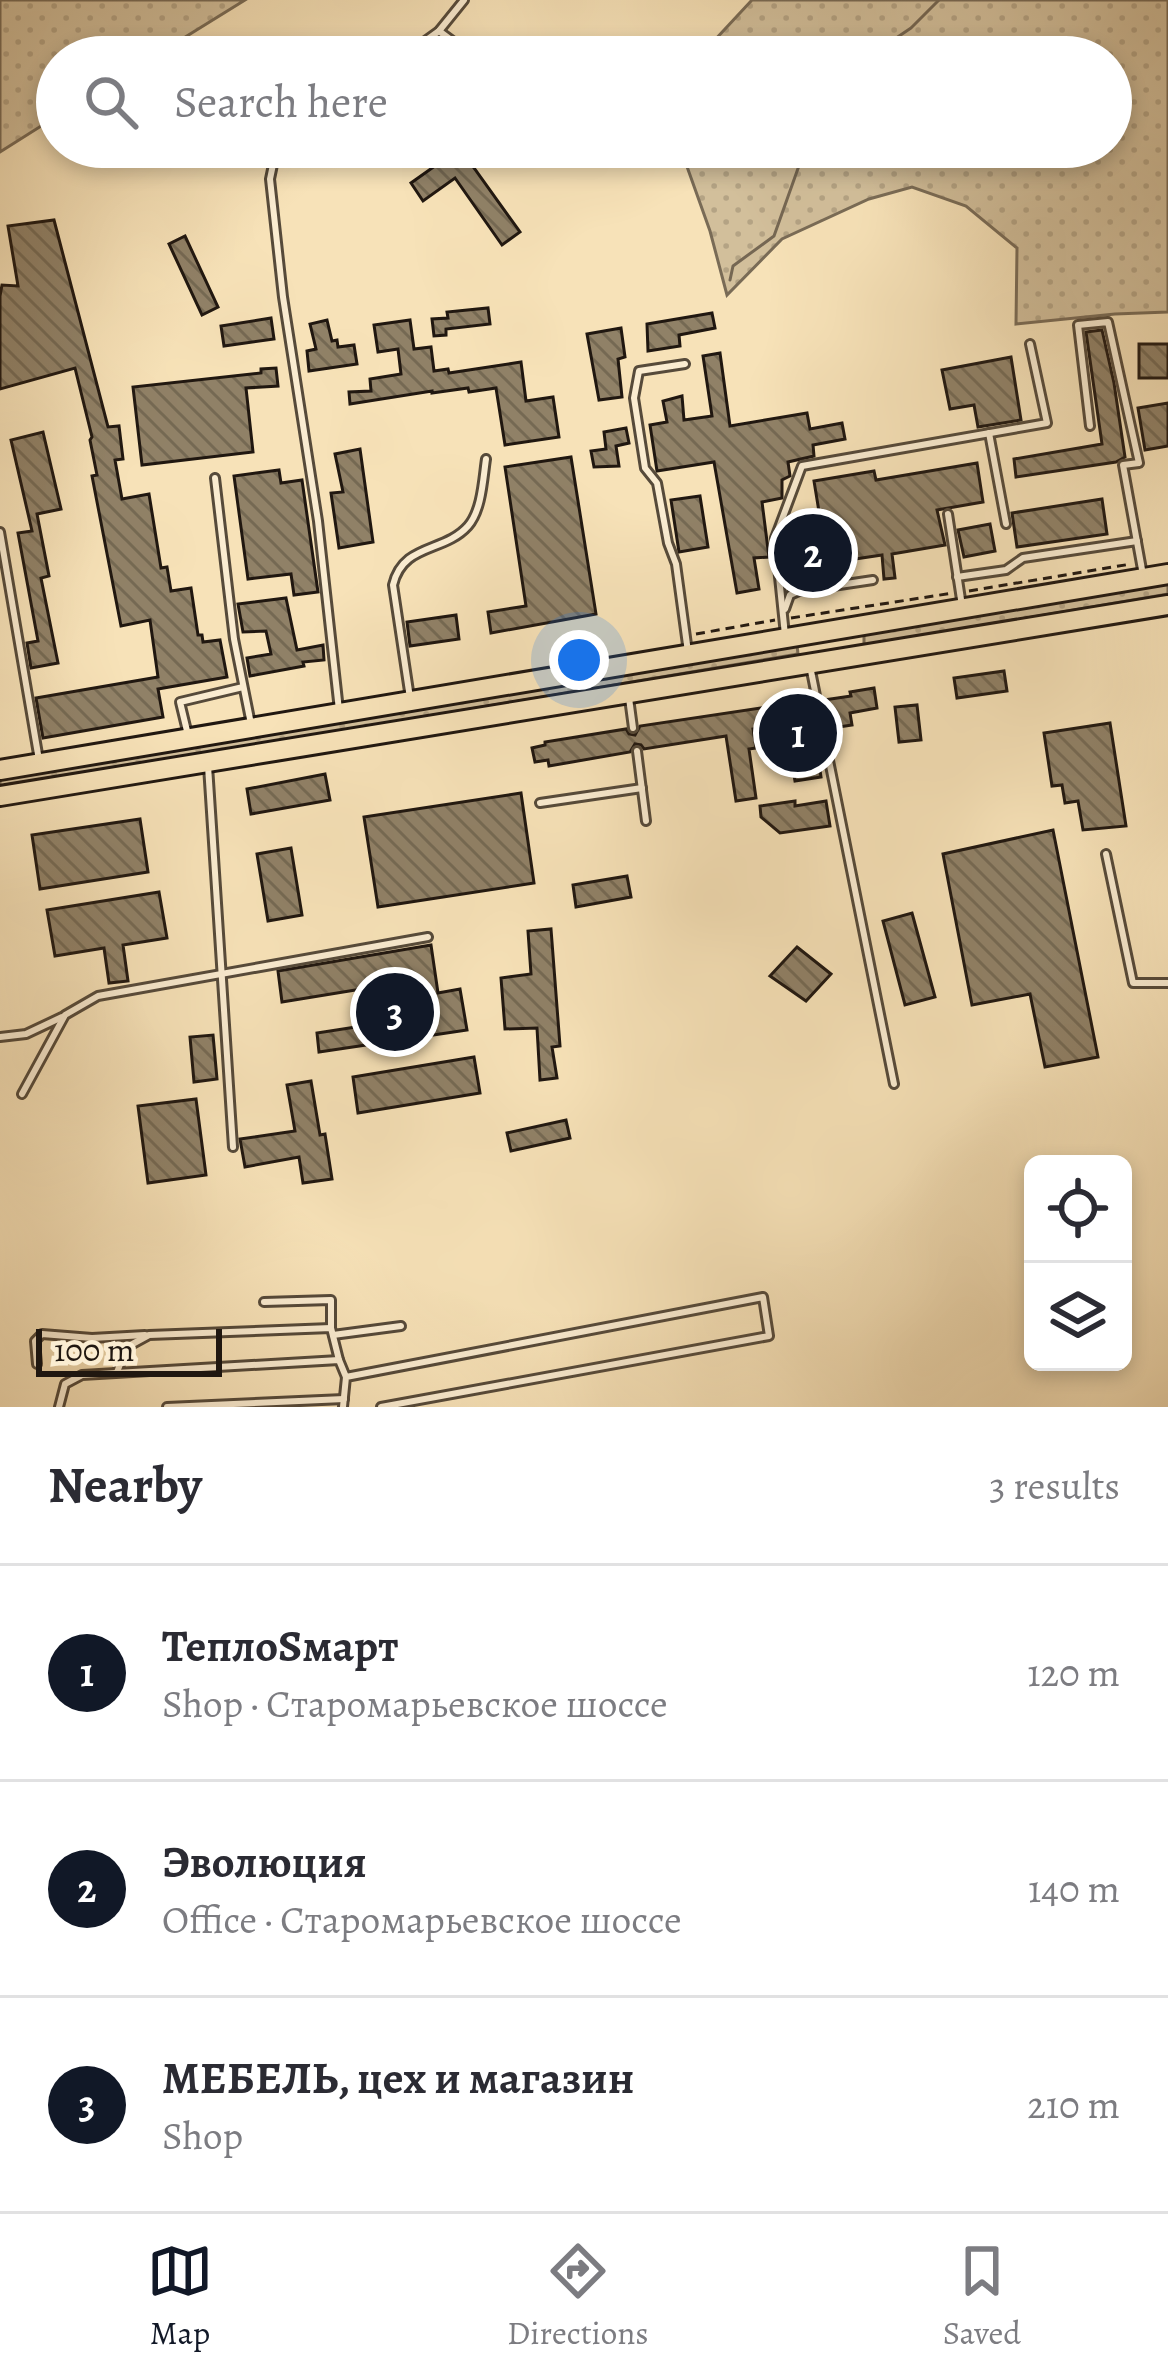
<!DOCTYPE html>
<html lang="en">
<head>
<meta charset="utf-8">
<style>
	body { margin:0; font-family:Alegreya,serif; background:#f7f7f7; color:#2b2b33 }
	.controls { position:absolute; right:36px; bottom:36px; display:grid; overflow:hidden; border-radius:18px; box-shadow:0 6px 18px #0003 }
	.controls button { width:108px; height:108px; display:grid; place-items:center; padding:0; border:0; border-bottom:3px solid #e1e1e2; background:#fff; color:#2b2b33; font:60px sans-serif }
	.scale { position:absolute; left:36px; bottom:30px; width:186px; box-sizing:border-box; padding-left:12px; border:6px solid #201710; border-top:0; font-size:33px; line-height:42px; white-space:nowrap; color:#201710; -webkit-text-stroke:9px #faecd1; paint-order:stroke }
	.you { position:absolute; left:579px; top:660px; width:42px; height:42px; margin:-30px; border:9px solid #fff; border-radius:50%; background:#1a73e8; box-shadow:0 0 0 18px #1a73e833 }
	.badge { display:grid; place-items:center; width:78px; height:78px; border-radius:50%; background:#111827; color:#fff; font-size:39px; font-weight:700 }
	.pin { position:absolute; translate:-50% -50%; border:6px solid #fff; box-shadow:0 3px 12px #0006 }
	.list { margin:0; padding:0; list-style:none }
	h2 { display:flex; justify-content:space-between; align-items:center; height:156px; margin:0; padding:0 48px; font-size:51px }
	h2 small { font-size:39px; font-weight:400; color:#7c7c81 }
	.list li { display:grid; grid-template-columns:78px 1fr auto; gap:36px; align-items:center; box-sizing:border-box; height:216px; padding:0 48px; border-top:3px solid #e1e1e2 }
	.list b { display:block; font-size:45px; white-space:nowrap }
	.list p { margin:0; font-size:39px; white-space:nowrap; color:#7c7c81 }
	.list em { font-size:39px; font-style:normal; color:#7c7c81 }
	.icon { flex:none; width:66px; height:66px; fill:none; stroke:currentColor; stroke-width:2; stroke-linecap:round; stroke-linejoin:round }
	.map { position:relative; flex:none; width:1168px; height:1407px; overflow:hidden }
	.search { position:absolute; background:#fff; box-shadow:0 6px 18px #0003; left:36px; right:36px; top:36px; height:132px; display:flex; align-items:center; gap:30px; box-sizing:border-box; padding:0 42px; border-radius:66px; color:#7c7c81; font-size:45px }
	.sheet { height:804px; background:#fff }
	nav { display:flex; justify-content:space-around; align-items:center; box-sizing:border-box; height:168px; border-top:3px solid #e1e1e2; background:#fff; font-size:33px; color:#7c7c81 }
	nav a { display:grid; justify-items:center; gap:6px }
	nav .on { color:#111827 }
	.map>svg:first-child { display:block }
	.green { fill:url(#green-dots); stroke:#796b56; stroke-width:3 }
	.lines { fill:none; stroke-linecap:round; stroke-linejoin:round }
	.stream { stroke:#756753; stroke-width:3 }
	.building { fill:url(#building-back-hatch); stroke:#201710; stroke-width:3 }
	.lane-casing { stroke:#564a3a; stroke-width:12 }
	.primary-casing { stroke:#201710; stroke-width:24 }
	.path { stroke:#201710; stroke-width:3; stroke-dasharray:9 6; stroke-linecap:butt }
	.lane { stroke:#faecd1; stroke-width:6 }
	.primary { stroke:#f7e2b8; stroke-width:18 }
</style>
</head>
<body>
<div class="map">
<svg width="1168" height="1407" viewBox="0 0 1168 1407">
	<defs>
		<pattern id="green-dots" width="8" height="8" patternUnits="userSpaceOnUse" patternTransform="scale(3)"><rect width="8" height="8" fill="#d2bf9b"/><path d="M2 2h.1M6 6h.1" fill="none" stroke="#b4a384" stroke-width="1.8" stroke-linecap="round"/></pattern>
		<pattern id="building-back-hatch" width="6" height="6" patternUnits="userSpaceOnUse" patternTransform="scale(3)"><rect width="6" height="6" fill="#908167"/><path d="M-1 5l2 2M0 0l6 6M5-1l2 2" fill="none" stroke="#756953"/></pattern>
	</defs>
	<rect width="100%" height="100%" fill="#f7e2b8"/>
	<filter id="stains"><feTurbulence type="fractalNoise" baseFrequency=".00167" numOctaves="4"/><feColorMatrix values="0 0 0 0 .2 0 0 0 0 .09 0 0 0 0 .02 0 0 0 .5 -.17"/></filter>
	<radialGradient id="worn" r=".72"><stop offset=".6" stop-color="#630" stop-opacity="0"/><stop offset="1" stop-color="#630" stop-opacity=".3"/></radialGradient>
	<!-- green -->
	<g class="green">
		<polygon points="0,0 245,0 153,57 57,57 57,116 0,152"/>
		<polygon points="752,0 1168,0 1168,312 1115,314 1016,324 1017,248 966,206 912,187 869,199 782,239 727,295 710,231 680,147 1111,147 1111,57 699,57"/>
		<polygon points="1168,583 1168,594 866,645 864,643 864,634"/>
		<polygon points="797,645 798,654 0,788 0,777"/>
	</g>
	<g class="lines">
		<!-- stream -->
		<g class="stream">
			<polyline points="868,57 911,28 939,0"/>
			<polyline points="730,280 733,266 774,236 801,160 820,147"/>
		</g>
	</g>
	<!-- building -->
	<g class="building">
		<polygon points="432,147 459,147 520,232 502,245 455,178 423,201 411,183 442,161"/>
		<polygon points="54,220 108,427 119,426 123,459 115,460 122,499 149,494 161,568 167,567 171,591 191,588 198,635 202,635 203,642 220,640 227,677 158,689 163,717 43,738 36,698 158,677 150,620 121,626 92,476 97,475 90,440 92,437 75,368 0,389 0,296 2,285 18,286 8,226"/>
		<polygon points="185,236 218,307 202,315 169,244"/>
		<polygon points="488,308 490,324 446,329 446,335 434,336 432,319 448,318 447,312"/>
		<polygon points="712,313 715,328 679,335 680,346 648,351 647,324"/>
		<polygon points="271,318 274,339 224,346 221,326"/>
		<polygon points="327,320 332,341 337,340 338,347 354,345 357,364 309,371 307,351 316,349 310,324"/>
		<polygon points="410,320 414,349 431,347 434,371 448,369 449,373 521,362 526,401 553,397 559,437 505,445 496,388 469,392 468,388 432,393 432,391 350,404 349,392 371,391 370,379 401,374 398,349 378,352 374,325"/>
		<polygon points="621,328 625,357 618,359 622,397 599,400 587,334"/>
		<polygon points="1102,330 1114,383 1125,457 1116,462 1016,477 1014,459 1102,444 1086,332"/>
		<rect x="1139" y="344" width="29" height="34"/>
		<polygon points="720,353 730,426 807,413 810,429 842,423 845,439 813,445 814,456 788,462 790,476 782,480 782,498 762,502 769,557 754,558 759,589 737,593 714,462 657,471 650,425 667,422 663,401 682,396 684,420 712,416 703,356"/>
		<polygon points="1011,357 1021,420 978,427 974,405 950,409 942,370"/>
		<polygon points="276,368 278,386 246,388 253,452 142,465 133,387 261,373 261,369"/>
		<polygon points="1168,403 1168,446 1145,450 1138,408"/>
		<polygon points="626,428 629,443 616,446 619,466 594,467 591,451 606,449 604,432"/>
		<polygon points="43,432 61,509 37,514 49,576 41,578 58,663 31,668 27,643 38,641 18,533 32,531 11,440"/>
		<polygon points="360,449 373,542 339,548 331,493 343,492 335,454"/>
		<polygon points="571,457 596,614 491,633 488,612 526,606 505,467"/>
		<polygon points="977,463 983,502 937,510 945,545 892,554 895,578 884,579 882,555 795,568 790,535 822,530 814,481 874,471 876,480"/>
		<polygon points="279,470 281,483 302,480 318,592 294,595 291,574 248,579 234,476"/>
		<polygon points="700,496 708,547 679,552 671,500"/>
		<polygon points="1102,499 1107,534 1017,547 1012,513"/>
		<polygon points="990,524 995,551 964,557 958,530"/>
		<polygon points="286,598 297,650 323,645 324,660 303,662 304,666 250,676 247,658 271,654 266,631 243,632 238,604"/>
		<polygon points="456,615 459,639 410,646 407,622"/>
		<polygon points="1004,671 1007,691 957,698 954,678"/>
		<polygon points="874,688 877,708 850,713 852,725 832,728 824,700 851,696 850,692"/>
		<polygon points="809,697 821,777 795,781 785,724 753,729 756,748 749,749 756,798 736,801 726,736 644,749 641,745 635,744 630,752 549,766 548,760 535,762 532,748 545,745 545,742 626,729 629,734 635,735 640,726 787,704 787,701"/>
		<polygon points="917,705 921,740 899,742 895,707"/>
		<polygon points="1110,723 1126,826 1083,830 1078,801 1065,803 1062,785 1052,786 1044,733"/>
		<polygon points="325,774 330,800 251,814 247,789"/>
		<polygon points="521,793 534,883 378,907 364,817"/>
		<polygon points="795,801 795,806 826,801 830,826 780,833 761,817 760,806"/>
		<polygon points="140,819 148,872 40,889 32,835"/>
		<polygon points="1053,830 1098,1057 1045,1067 1030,994 972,1005 943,854"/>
		<polygon points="291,848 302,915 268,921 257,854"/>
		<polygon points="627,876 631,897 576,907 573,885"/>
		<polygon points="159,892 167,938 123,945 128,981 109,983 104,948 55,956 47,910"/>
		<polygon points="912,913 935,997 905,1005 883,921"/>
		<polygon points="551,929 560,1046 552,1047 557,1078 540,1080 537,1028 505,1029 501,978 531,974 528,931"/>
		<polygon points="431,945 438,993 460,989 467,1030 319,1052 317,1033 388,1022 386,985 282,1002 278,971"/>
		<polygon points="797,947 831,974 806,1001 770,976"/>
		<polygon points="213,1035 217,1079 194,1082 190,1037"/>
		<polygon points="474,1057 480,1093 358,1113 353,1077"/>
		<polygon points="311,1081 320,1135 325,1134 332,1179 303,1183 299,1157 245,1167 240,1139 295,1131 287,1085"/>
		<polygon points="196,1099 206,1175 148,1183 138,1106"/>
		<polygon points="566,1120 570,1138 511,1151 507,1133"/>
	</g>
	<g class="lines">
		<!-- lane casing -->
		<g class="lane-casing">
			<g id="lane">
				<polyline points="439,31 474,57"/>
				<polyline points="403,57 439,31 464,0"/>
				<polyline points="282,147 275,155 270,179 283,297 318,521 339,710"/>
				<polyline points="685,364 639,371 634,398 645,468 657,483 668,543 676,564 688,652"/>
				<polyline points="1090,426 1078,325 1108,322 1139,463 1123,465 1143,575"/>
				<polyline points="989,433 1006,524"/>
				<polyline points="215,478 234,639 251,724"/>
				<polyline points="948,514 962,606"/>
				<polyline points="0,532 39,760"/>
				<polyline points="957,577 1006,570 1023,558 1137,541"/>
				<polyline points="785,609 790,595 799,591 873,580"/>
				<polyline points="785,635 775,538 802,466 1047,423 1030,344"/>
				<polyline points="810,666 894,1084"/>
				<path d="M410,698L393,585C403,543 444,553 468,526C482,510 483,479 486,459"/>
				<polyline points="629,698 633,728"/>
				<polyline points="188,735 180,702 243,687"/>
				<polyline points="637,751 646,821"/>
				<polyline points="208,766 233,1147"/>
				<polyline points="540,803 642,788"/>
				<polyline points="1106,854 1133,983 1168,983"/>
				<polyline points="0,1037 26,1034 62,1017"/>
				<polyline points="22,1094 65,1015 98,996 428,937"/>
				<polyline points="264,1302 331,1300 331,1328"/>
				<polyline points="333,1335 401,1326"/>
				<polyline points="37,1364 35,1341 42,1334 92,1338 145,1335"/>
				<polyline points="117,1372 127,1347 149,1335 331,1328 339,1360"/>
				<polyline points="59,1407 65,1384 82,1375 339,1360 346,1377"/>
				<polyline points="167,1407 344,1399"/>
				<polyline points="343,1407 346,1377 763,1297 769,1336 381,1407"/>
			</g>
		</g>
		<!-- primary casing -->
		<g class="primary-casing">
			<g id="primary">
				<polyline points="0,770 1168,574"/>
				<polyline points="0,796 1168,605"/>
			</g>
		</g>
		<!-- path -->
		<g class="path">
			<polyline points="969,591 1131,564"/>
			<polyline points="791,618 953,593"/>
			<polyline points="696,634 775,620"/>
		</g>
		<!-- lane -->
		<use href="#lane" class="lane"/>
		<!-- primary -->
		<use href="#primary" class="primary"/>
	</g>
	<rect width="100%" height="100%" filter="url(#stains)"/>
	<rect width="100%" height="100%" fill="url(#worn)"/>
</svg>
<div class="controls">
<button><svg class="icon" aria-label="locate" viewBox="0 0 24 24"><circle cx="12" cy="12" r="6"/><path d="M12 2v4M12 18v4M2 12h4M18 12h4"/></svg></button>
<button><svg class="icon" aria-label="layers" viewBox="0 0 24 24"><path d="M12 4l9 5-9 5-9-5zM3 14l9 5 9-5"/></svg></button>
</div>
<div class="scale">100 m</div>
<div class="you"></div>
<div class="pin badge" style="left:798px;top:733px">1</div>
<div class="pin badge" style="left:813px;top:553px">2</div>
<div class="pin badge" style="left:395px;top:1012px">3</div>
<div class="search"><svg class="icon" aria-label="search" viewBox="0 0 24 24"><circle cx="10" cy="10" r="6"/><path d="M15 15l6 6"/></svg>Search here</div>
</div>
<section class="sheet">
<h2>Nearby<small>3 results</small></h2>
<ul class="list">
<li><span class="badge">1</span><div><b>ТеплоSмарт</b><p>Shop · Старомарьевское шоссе</p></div><em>120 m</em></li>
<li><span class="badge">2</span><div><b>Эволюция</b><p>Office · Старомарьевское шоссе</p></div><em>140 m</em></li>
<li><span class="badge">3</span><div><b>МЕБЕЛЬ, цех и магазин</b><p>Shop</p></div><em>210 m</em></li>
</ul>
</section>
<nav>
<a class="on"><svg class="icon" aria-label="map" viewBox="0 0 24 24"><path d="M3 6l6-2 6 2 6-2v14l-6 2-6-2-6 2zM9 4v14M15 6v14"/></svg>Map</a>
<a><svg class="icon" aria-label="directions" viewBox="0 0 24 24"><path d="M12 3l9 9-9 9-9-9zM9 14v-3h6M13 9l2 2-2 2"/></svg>Directions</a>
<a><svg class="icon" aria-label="saved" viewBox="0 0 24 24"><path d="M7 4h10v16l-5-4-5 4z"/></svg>Saved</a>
</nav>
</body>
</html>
